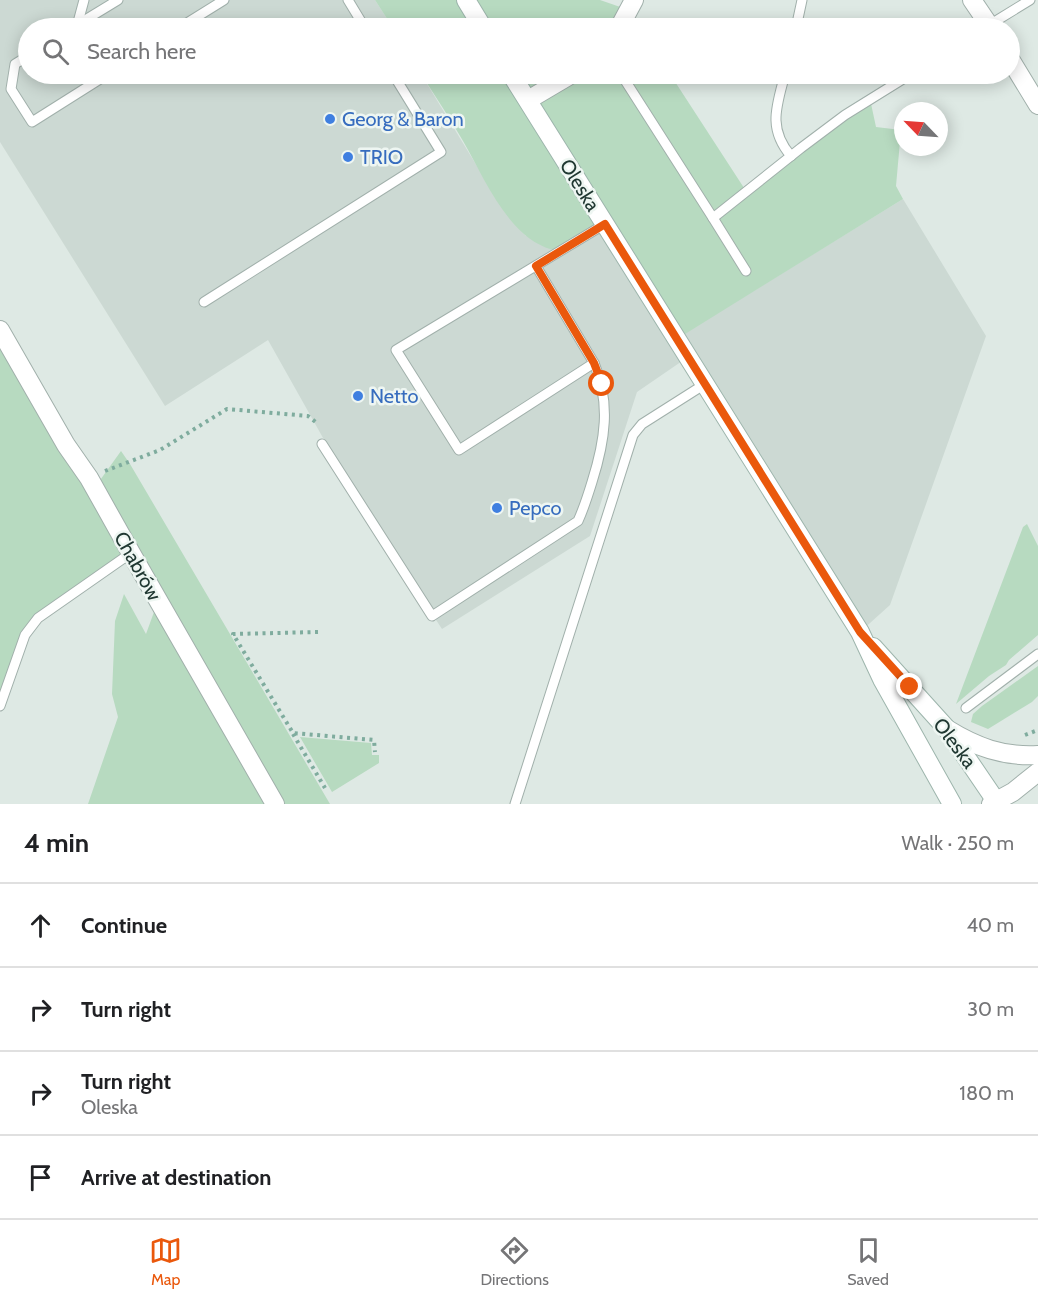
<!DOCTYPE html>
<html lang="en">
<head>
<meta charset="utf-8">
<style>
	body { margin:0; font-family:Cabin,sans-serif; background:#f6f6f6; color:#202124 }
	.compass { position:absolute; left:894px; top:102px; width:54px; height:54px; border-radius:50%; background:#fff; box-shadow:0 3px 15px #0003; rotate:295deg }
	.stop { position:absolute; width:18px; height:18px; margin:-14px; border:4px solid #ea580c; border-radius:50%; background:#fff }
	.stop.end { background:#ea580c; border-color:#fff; box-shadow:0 2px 6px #0008 }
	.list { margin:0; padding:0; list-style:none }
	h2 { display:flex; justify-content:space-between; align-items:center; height:78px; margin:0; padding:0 24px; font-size:26px }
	h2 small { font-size:20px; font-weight:400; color:#757577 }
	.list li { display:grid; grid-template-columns:39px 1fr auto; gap:18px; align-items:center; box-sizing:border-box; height:84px; padding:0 24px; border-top:2px solid #e0e0e0 }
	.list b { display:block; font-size:22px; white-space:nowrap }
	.list p { margin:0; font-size:20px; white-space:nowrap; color:#757577 }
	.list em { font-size:20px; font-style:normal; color:#757577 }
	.icon { flex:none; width:33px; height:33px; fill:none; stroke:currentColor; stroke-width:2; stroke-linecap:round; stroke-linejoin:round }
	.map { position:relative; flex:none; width:1038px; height:804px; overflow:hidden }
	.search { position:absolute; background:#fff; box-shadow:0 3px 15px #0003; left:18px; right:18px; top:18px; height:66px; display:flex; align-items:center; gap:15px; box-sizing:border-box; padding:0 21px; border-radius:33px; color:#757577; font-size:22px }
	.sheet { height:414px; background:#fff }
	nav { display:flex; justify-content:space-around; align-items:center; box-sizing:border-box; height:84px; border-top:2px solid #e0e0e0; background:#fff; font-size:16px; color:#757577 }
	nav a { display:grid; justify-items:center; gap:3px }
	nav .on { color:#ea580c }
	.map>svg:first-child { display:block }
	.built { fill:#ccd9d3 }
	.green { fill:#b7dac0 }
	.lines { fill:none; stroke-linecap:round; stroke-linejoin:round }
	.service-casing { stroke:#a1b0ab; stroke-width:11 }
	.minor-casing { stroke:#a1b0ab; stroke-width:20 }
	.tertiary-casing { stroke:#a1b0ab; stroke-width:20 }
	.secondary-casing { stroke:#9db5ac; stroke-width:20 }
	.path { stroke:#7fac9e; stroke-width:4; stroke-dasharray:3 4.5; stroke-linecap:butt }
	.service { stroke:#fff; stroke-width:9 }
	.minor { stroke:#fff; stroke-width:18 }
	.tertiary { stroke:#fff; stroke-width:18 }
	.secondary { stroke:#fff; stroke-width:18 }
	.route { stroke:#ea580c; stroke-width:8 }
	.shop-dot { fill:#3f7fe0; stroke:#eef6f2; stroke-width:2 }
	.labels { text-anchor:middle; stroke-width:5; stroke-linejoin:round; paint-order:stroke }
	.shop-label { font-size:20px; fill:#366cbe; stroke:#eef6f2; text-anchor:start }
	.street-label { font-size:20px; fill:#203832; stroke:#eef6f2 }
</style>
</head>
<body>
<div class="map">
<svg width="1038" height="804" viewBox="0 0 1038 804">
	<rect width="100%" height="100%" fill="#dee9e4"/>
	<!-- built -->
	<polygon class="built" points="0,0 375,0 393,28 28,28 28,74 421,74 503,209 526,236 605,224 677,338 903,199 986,336 890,605 860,632 688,357 637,392 590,536 442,629 363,509 268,340 165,406 0,142"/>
	<!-- green -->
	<g class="green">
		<polygon points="375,0 600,0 629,10 641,28 393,28"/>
		<path d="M421,74H670L746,191L870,99L876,127L901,130L896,186L903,199L677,339L605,225L560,251C511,245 485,179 463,141C450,118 435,96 421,74Z"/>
		<polygon points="0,330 93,490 121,451 130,464 330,804 88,804 118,717 112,694 115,621 124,594 146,634 158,601 131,554 30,626 0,706"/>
		<polygon points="1027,524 1038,546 1038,635 1009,660 1006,665 989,676 956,704 1023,527"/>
		<polygon points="1038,666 1038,696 1032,702 988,729 971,722 973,714 982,706"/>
		<polygon points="300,737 371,743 372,755 379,755 379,763 332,792"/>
	</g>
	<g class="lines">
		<!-- service casing -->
		<g class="service-casing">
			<g id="service">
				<polyline points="348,0 365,28"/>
				<polyline points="77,26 84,0"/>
				<polyline points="986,27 1030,0"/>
				<polyline points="72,28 118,0"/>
				<polyline points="179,28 224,0"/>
				<polyline points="796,28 802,0"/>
				<polyline points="28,56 15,64 11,89 32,122 108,74"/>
				<polyline points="621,74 713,218 801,148 845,115 911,74"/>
				<path d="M785,74C777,105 767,128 791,156"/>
				<polyline points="713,218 746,271"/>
				<polyline points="536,266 594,363 459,450 396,350 605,224"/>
				<polyline points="204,302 441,152 393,74"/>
				<path d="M322,444L432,616L578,521C584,508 588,495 592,482C605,441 611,403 594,363"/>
				<polyline points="0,706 25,635 38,618 131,553"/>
				<polyline points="966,708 1038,654"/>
				<polyline points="515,804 633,435 642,424 705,384"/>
			</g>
		</g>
		<!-- minor casing -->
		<g class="minor-casing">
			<g id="minor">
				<polyline points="972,0 991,28"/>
				<polyline points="619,28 634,0"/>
				<polyline points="1010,59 1038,105"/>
				<polyline points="528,100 572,74"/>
				<polyline points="0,330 66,445 89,478 131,553 275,804"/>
			</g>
		</g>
		<!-- tertiary casing -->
		<g class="tertiary-casing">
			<g id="tertiary">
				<path d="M947,729C976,747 1003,757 1038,755"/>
				<polyline points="991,804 1013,792 1038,772"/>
			</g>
		</g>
		<!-- secondary casing -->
		<g class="secondary-casing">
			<g id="secondary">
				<polyline points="466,0 483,28"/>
				<polyline points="511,74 860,632 882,679 952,804"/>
				<polyline points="873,647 947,729 998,804"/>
			</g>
		</g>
		<!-- path -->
		<g class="path">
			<polyline points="105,471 160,450 227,409 308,416 318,424"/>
			<polyline points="318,632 233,634 293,733 374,740 375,752"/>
			<polyline points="293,734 325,788"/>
			<polyline points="1025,735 1038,730"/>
		</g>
		<!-- service -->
		<use href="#service" class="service"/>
		<!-- minor -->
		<use href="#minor" class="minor"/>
		<!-- tertiary -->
		<use href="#tertiary" class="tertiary"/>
		<!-- secondary -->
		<use href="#secondary" class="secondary"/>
	</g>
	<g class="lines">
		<!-- route -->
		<polyline class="route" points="602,384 594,363 536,266 605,224 860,632 910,687"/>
	</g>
	<!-- markers -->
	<g class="shop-dot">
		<circle cx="330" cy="119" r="6"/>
		<circle cx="348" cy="157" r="6"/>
		<circle cx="358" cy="396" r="6"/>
		<circle cx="497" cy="508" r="6"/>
	</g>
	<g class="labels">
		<!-- shop labels -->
		<g class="shop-label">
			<text x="342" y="126">Georg &amp; Baron</text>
			<text x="360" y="164">TRIO</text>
			<text x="370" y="403">Netto</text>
			<text x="509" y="515">Pepco</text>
		</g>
		<!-- street labels -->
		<g class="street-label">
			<text transform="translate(580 185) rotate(58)" y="7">Oleska</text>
			<text transform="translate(138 566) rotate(61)" y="7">Chabrów</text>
			<text transform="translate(955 743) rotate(53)" y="7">Oleska</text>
		</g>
	</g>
</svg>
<svg class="compass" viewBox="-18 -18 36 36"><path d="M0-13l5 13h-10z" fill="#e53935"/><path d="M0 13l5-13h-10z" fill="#757577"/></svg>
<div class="stop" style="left:602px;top:384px"></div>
<div class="stop end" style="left:910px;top:687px"></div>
<div class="search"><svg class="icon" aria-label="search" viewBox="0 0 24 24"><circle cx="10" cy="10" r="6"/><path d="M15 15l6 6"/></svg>Search here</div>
</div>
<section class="sheet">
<h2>4 min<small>Walk · 250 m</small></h2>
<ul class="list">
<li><svg class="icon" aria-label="ahead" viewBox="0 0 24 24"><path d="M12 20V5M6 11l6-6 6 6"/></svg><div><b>Continue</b></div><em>40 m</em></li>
<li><svg class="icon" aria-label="right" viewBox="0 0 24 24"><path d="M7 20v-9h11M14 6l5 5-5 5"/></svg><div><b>Turn right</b></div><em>30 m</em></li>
<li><svg class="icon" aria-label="right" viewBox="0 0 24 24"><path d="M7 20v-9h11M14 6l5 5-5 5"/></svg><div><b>Turn right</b><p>Oleska</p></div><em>180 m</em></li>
<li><svg class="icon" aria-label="arrive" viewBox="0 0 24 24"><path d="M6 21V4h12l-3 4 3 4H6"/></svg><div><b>Arrive at destination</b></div></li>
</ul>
</section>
<nav>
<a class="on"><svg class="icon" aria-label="map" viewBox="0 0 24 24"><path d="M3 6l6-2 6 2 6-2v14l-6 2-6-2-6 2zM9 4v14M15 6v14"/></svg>Map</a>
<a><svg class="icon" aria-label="directions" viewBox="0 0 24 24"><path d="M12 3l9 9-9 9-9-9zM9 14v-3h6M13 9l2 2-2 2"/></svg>Directions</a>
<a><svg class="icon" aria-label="saved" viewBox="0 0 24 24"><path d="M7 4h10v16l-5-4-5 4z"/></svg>Saved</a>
</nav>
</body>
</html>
